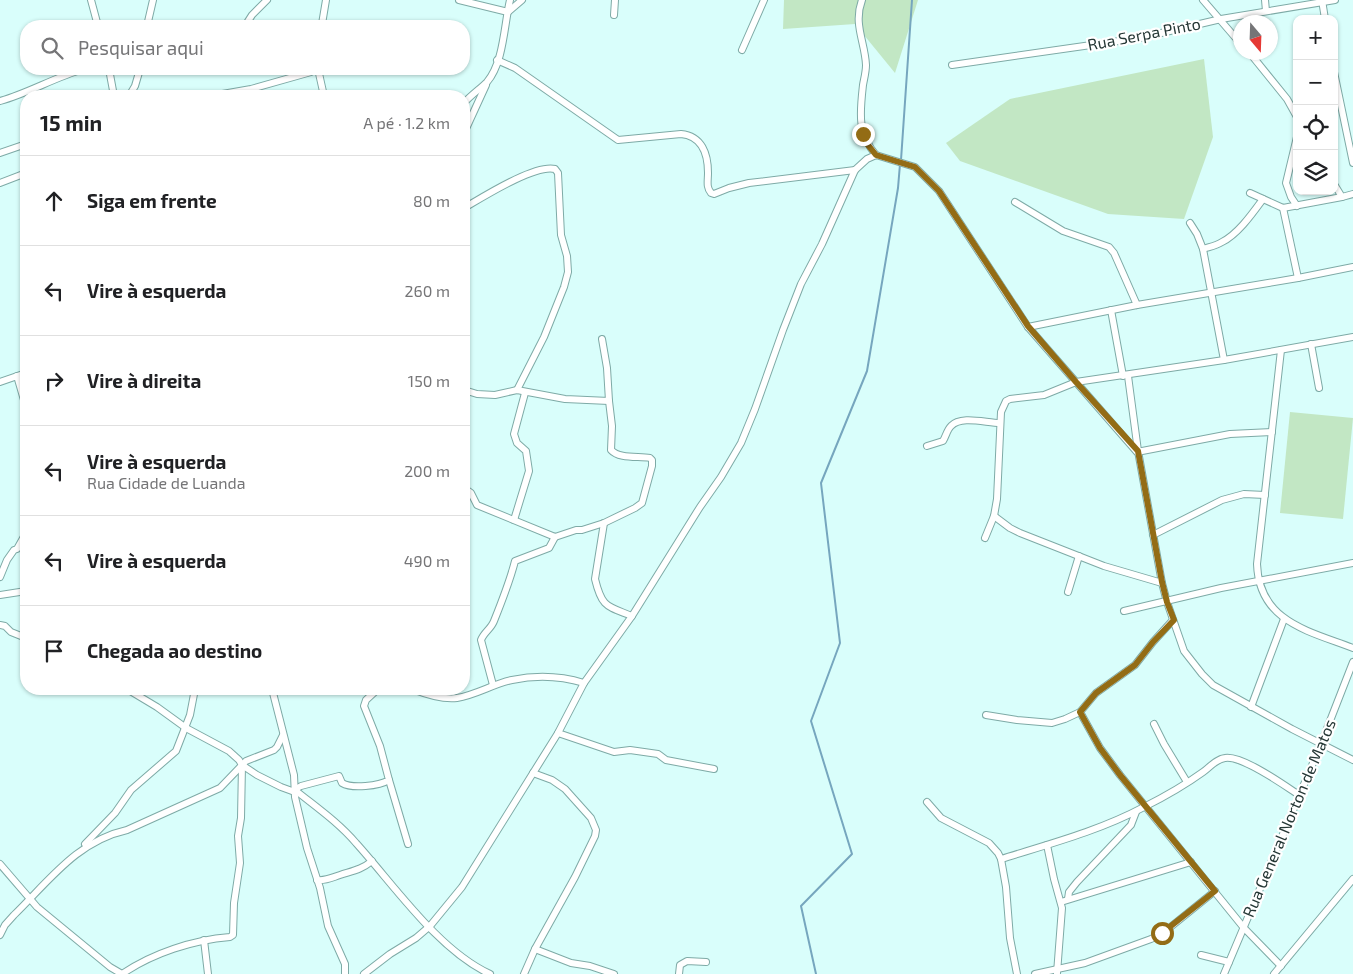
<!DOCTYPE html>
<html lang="pt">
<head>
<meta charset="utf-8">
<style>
	body { margin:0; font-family:"Exo 2",sans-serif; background:#f6f6f6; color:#202124 }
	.controls { position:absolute; right:15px; top:15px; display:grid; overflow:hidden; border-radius:10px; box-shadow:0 1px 4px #0004 }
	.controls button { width:45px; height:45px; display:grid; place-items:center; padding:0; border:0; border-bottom:1px solid #e0e0e0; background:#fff; color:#202124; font:25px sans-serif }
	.compass { position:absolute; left:1233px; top:15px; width:45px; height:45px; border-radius:50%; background:#fff; box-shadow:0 1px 4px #0004; rotate:161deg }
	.stop { position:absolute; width:15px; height:15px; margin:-11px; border:4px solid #936c15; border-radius:50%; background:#fff }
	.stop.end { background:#936c15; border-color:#fff; box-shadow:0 1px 5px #0008 }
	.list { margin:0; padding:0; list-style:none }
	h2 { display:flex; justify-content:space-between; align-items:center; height:65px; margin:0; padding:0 20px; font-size:21px }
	h2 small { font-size:16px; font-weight:400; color:#757577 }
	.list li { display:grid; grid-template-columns:32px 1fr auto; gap:15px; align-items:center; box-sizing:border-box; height:90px; padding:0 20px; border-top:1px solid #e0e0e0 }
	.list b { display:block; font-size:19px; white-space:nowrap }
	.list p { margin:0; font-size:16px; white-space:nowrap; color:#757577 }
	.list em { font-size:16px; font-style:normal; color:#757577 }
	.icon { flex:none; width:28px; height:28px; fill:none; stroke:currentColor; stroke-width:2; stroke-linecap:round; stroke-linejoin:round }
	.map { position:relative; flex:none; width:1353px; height:974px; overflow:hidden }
	.search { position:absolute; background:#fff; box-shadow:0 1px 4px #0004; left:20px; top:20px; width:450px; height:55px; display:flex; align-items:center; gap:12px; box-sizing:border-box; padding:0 18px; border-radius:20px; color:#757577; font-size:19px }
	.panel { position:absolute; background:#fff; box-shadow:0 1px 4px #0004; left:20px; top:90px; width:450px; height:605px; border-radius:20px }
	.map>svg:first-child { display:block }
	.green { fill:#c2e7c4 }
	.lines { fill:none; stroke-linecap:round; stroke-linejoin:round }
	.stream { stroke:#76a6be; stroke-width:2 }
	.minor-casing { stroke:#7eaaa6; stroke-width:8 }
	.minor { stroke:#fff; stroke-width:6 }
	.route { stroke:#936c15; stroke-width:6 }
	.labels { text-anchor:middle; stroke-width:4.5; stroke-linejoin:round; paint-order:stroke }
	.street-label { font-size:16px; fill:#253735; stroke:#fff }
</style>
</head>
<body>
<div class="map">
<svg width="1353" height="974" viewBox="0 0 1353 974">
	<rect width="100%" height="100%" fill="#d9fefb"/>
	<!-- green -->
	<g class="green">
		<polygon points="784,0 918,0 895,73 855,24 783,29"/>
		<polygon points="1204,59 1213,137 1184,219 1108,214 960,161 946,143 1010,99"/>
		<polygon points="1290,412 1353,418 1343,519 1280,513"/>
	</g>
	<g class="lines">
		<!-- stream -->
		<g class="stream">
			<polyline points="901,160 912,0"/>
			<polyline points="816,974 801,906 852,854 811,721 840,643 821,483 867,371 898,188 900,164"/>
		</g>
		<!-- minor casing -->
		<g class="minor-casing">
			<g id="minor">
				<polyline points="91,0 98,26"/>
				<polyline points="459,0 508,12 522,0"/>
				<path d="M862,0C853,24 865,42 866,65C866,72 864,79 863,85C860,112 857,133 876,155"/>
				<polyline points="1203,0 1240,43"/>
				<polyline points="1265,0 1266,11"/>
				<polyline points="1322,0 1325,19"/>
				<polyline points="614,15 615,0"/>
				<polyline points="322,24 326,0"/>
				<polyline points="147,26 153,0"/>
				<polyline points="245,26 252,15 267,0"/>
				<polyline points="742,50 764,0"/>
				<polyline points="1249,52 1287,99 1297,117"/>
				<path d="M497,60L515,68L618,140L681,134C702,136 708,154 708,173C708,181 706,187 711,193L714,194L729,188L749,183L855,170"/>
				<polyline points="952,65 1140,38 1221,19 1335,0"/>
				<polyline points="109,69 114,96"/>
				<polyline points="318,69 324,96"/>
				<polyline points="1334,72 1353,163"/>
				<polyline points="129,96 135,86 140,69"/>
				<polyline points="211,96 251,89 311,72 314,69"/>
				<path d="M0,101C29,93 55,77 84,69"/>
				<path d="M464,103C471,95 480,89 487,82C504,62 504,25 510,0"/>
				<polyline points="464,133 486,85"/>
				<polyline points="0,153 26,144"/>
				<polyline points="0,183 26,173"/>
				<polyline points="1334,184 1342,197 1353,194"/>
				<polyline points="1250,193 1283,208 1342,197"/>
				<polyline points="1015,202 1063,231 1109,247 1114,253 1137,305"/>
				<polyline points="1297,206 1291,197 1286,183 1297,137"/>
				<path d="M464,208C483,197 535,164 555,169L558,173L561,235L567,256L568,272L564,287L544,337L517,390"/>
				<polyline points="1283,208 1298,278"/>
				<polyline points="1190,223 1197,234 1203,249 1224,360"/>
				<path d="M1203,249C1209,247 1216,246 1222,242C1238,234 1252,214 1263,199"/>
				<polyline points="1111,310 1123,376"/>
				<polyline points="1028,327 1137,305 1298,278 1353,267"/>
				<polyline points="1311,344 1319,388"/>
				<path d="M1281,350L1257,564C1259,622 1309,631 1353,648"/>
				<polyline points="17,376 26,407"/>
				<polyline points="1128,376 1138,451 1162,583 1167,602 1184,651 1202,674 1213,685 1292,729 1353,760"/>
				<polyline points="0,382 26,373"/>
				<polyline points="464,390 477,394 495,395 517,390 565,399 609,401 607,368 602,339"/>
				<path d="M927,446L943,441C946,436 947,430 951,426C961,415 986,423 1000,423"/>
				<path d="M464,488L471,493L477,505L555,537L576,530H582L604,523L635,508L642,503L652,466V460L650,458C638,456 619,459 611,450L612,426L609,401"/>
				<polyline points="994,516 1010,528 1020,533 1104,566 1162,583"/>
				<polyline points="514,520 529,471 526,451 517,443 514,434 525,393"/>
				<path d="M604,523L595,579C602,608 607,606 632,616"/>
				<polyline points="1153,535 1222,500 1244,494 1265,495"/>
				<polyline points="985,538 994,516 997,499 1001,412 1006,401 1010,399 1044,395 1076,382 1224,360 1353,337"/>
				<polyline points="0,577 7,560 14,550 17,549 26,533"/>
				<polyline points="1068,592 1079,556"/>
				<polyline points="0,595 26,591"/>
				<polyline points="1124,611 1221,588 1353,563"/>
				<polyline points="0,625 5,626 11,632 26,638"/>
				<path d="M493,685L481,640C484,632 491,629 494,621C502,601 510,581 515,561L549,548L555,537"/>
				<path d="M127,689L157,707L186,728L229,751L239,760L242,765L257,775L281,787L292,791L301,786L339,776L342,783C352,789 379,786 389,780L380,746L364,706L366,700L378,689"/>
				<polyline points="272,689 294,775 295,797 307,848 320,888 328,926 345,964 345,974"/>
				<path d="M412,689C425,694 443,700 457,698C476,695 493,684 512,680C536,675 561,676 584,683"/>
				<polyline points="1251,707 1284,619"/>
				<polyline points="1080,712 1100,748 1120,775 1244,928 1281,966"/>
				<polyline points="986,715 1017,720 1052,723 1065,719 1080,712 1096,693 1135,665 1153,642 1173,620"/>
				<polyline points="1154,724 1164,744 1187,782"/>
				<polyline points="558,733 614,752 630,750 658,754 666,760 714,769"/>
				<polyline points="389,780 408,844"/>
				<path d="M295,790C316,807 338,822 356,843C394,885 438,950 490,974"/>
				<polyline points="927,802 941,818 989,843 998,853 1001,859 1006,887 1010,938 1017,974"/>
				<polyline points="85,844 115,813 131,790 176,751 190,715 195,689"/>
				<polyline points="1047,845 1054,879 1062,908 1057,973"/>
				<path d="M1001,859C1049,844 1099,831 1144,807C1164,797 1185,785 1203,772C1210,767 1216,759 1225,758C1242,755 1284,785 1299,795"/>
				<polyline points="0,864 37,907 110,967 122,974"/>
				<path d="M317,880C326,881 331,878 340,875C352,871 361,870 372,861"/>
				<polyline points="1068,899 1069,892 1077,882 1131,825 1136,812"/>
				<polyline points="1061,902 1191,862"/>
				<path d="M0,935L5,925L14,915C49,881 77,841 127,830L220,788L246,761L274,750L277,747L283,735"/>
				<polyline points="204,940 208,974"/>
				<polyline points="535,949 571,963 590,966 614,974"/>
				<polyline points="1201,955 1229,962"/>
				<path d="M122,974C153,953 193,940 230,937L233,935L234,903L240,863L238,836L241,818L242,765"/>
				<polyline points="364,974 390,954 416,938 430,926 462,887 558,733 584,683 632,616 700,507 721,477 741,443 755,409 783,330 801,284 822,244 855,170 867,159 876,155 915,167 939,191 1028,327 1137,452 1230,434 1272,432"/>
				<polyline points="524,974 535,949 575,877 595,836 596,830 591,818 565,789 552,780 533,773"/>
				<polyline points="679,974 680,965 687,961 706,962"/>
				<polyline points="1035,974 1085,963 1151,939 1163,933 1215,891"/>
				<polyline points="1224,974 1321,744 1353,662"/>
				<polyline points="1274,974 1353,879"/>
			</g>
		</g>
		<!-- minor -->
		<use href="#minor" class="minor"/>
	</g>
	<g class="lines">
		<!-- route -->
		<polyline class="route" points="863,134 868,145 876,155 915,167 939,191 1028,326 1076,382 1138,451 1162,582 1167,602 1174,620 1153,642 1135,665 1096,693 1080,712 1100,748 1120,775 1215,891 1162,933"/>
	</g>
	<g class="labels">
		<!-- street labels -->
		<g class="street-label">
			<text transform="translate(1144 34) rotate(-11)" y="6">Rua Serpa Pinto</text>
			<text transform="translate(1289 818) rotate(-67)" y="6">Rua General Norton de Matos</text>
		</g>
	</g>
</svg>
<div class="controls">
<button>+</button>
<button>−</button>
<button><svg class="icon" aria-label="locate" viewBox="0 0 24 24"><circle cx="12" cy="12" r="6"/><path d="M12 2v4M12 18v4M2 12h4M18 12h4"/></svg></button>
<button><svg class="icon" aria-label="layers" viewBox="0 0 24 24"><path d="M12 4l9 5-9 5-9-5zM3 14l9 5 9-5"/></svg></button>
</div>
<svg class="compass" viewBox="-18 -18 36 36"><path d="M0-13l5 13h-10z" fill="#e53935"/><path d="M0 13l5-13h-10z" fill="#757577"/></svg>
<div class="stop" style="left:1162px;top:933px"></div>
<div class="stop end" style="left:863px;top:134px"></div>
<div class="search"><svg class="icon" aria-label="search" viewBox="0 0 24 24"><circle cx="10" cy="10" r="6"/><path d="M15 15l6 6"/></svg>Pesquisar aqui</div>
<section class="panel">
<h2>15 min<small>A pé · 1.2 km</small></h2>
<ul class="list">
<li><svg class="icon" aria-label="ahead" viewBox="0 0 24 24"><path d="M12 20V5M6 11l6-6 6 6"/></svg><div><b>Siga em frente</b></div><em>80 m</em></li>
<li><svg class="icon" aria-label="left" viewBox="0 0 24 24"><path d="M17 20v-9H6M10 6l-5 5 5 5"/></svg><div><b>Vire à esquerda</b></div><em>260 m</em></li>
<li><svg class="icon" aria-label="right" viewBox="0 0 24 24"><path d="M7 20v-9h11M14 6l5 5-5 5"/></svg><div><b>Vire à direita</b></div><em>150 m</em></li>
<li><svg class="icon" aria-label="left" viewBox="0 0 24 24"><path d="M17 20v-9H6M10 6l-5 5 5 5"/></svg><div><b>Vire à esquerda</b><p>Rua Cidade de Luanda</p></div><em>200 m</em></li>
<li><svg class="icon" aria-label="left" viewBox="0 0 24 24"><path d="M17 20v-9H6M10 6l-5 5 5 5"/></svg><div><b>Vire à esquerda</b></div><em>490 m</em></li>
<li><svg class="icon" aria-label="arrive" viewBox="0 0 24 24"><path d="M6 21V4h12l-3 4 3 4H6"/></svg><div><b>Chegada ao destino</b></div></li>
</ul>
</section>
</div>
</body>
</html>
